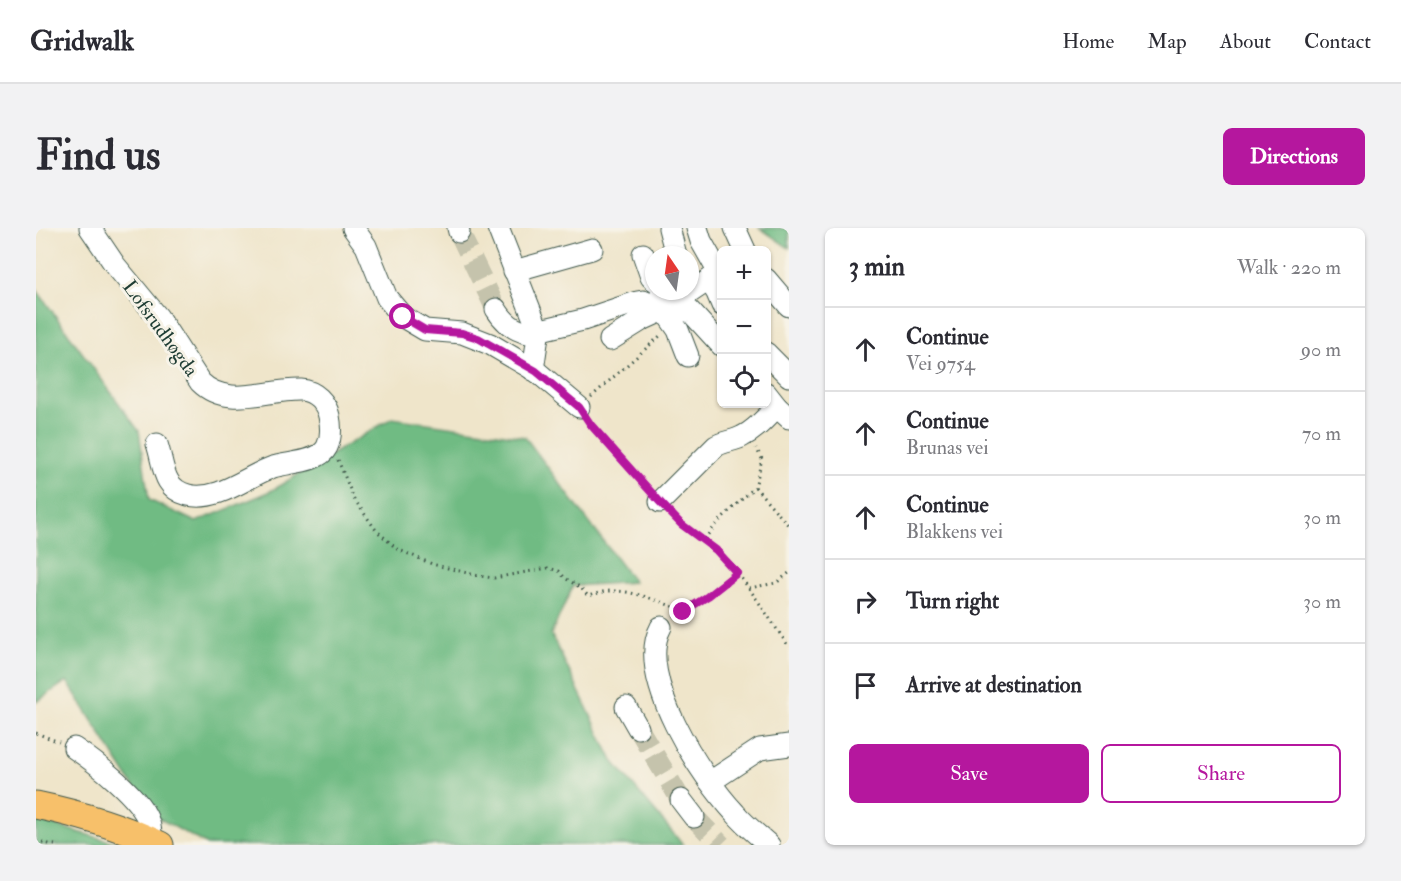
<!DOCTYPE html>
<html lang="en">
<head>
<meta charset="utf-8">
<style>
	body { margin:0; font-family:"IM FELL Double Pica",serif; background:#f2f2f3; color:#2b2b33 }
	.controls { position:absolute; right:18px; top:18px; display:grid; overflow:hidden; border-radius:9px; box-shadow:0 2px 4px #0004 }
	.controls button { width:54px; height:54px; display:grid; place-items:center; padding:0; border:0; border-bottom:2px solid #e1e1e2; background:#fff; color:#2b2b33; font:30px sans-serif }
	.compass { position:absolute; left:609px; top:18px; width:54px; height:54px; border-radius:50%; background:#fff; box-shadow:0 2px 4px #0004; rotate:347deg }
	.stop { position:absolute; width:18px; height:18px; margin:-14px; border:4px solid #b5179e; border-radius:50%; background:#fff }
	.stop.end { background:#b5179e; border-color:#fff; box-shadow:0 2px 6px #0008 }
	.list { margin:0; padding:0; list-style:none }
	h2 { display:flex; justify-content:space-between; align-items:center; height:78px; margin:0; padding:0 24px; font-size:26px }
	h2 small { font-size:20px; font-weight:400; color:#7c7c81 }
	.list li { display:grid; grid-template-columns:39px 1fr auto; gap:18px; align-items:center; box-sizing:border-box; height:84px; padding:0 24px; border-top:2px solid #e1e1e2 }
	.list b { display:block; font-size:22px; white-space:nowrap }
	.list p { margin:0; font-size:20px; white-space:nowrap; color:#7c7c81 }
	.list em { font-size:20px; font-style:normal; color:#7c7c81 }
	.actions { display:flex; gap:12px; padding:18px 24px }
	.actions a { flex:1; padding:14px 0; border:2px solid #b5179e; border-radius:9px; text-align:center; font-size:21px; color:#b5179e }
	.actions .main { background:#b5179e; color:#fff }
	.icon { flex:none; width:33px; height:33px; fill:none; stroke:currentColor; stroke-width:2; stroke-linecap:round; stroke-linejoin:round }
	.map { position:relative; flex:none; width:753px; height:617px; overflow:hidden; border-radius:9px }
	header { display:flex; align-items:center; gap:36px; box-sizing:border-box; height:84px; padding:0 30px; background:#fff; border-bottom:2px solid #e1e1e2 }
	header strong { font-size:28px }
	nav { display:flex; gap:33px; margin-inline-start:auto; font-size:21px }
	.intro { display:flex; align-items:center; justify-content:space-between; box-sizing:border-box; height:144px; padding:0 36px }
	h1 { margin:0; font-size:42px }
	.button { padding:15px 27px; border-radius:9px; background:#b5179e; color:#fff; font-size:21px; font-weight:700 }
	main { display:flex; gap:36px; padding:0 36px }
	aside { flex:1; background:#fff; border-radius:9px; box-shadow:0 2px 4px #0004 }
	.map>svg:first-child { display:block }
	.forest { fill:#6fbb83; stroke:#477c5c; stroke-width:1.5 }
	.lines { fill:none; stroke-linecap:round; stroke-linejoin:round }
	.minor-tunnel { stroke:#c5c3ac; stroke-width:21; stroke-dasharray:21 10; stroke-linecap:butt }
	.minor-casing { stroke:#3e564a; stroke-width:23 }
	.major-casing { stroke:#3e564a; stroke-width:29 }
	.path { stroke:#3e564a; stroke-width:3; stroke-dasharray:1.5 4.5; stroke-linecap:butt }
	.minor { stroke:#fff; stroke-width:21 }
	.major { stroke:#f7c06b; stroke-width:27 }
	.route { stroke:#b5179e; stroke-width:8 }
	.labels { text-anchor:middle; stroke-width:6; stroke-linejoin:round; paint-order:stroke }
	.street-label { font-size:20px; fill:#1f3d34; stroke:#f7f3e8 }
</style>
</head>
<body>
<header>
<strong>Gridwalk</strong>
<nav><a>Home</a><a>Map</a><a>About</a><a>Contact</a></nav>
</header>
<div class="intro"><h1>Find us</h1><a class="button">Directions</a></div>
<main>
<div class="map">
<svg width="753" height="617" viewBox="0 0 753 617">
	<rect width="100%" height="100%" fill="#f7f3e8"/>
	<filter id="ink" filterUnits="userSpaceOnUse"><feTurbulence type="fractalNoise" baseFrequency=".0167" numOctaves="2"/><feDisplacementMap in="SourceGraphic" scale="12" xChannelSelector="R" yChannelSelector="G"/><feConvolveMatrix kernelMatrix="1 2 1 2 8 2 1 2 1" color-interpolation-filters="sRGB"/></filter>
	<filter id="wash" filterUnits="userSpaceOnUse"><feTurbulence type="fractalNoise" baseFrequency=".008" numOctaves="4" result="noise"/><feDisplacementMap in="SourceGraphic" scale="24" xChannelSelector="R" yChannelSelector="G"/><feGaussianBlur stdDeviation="1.35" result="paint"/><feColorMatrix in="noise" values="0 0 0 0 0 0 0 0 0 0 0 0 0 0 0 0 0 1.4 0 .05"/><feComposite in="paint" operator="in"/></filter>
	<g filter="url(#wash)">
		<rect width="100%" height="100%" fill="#efe5ca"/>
		<!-- forest -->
		<g class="forest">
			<polygon points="724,0 753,0 753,20"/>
			<polygon points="0,61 103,203 113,272 160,294 233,264 356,190 489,209 598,354 537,358 515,406 577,533 647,617 171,617 115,586 31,453 0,474"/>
			<polygon points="0,592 77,614 83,617 0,617"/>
		</g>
	</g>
	<g filter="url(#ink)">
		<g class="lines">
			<!-- minor-tunnel -->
			<g class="minor-tunnel">
				<polyline points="423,4 460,81"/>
				<polyline points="602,500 645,572"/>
				<polyline points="658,589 685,617"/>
			</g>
			<!-- minor casing -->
			<g class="minor-casing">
				<g id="minor">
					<path d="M54,0L79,37L122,89L164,154C191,181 231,161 265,162C279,163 290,174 293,188C295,198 296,209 291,219C283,235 252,234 237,239C211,248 182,274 152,267C126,261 128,236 121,216"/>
					<polyline points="317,0 330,18 351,70 367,89 389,102 426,105 454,116 500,143 543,179"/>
					<polyline points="422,0 423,4"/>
					<polyline points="462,0 499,94 502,108 497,142"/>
					<polyline points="633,0 640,27"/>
					<polyline points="661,0 665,13 683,45"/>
					<polyline points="699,0 709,22"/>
					<polyline points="607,26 615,49 618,52"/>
					<polyline points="478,43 556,21"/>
					<polyline points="730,51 753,78"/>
					<polyline points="673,52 681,65 686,77"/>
					<polyline points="625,63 628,82 642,102 652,128"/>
					<path d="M460,81C468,94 477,102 492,105L547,92L601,74L607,73L628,82L654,83L686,118"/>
					<polyline points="574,112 606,92 628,82 686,43"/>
					<polyline points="730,125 753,148"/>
					<polyline points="730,165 741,179 753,190"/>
					<path d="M624,274L680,218C688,213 699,213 707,208C720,202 730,189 741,179"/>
					<path d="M625,399C598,448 666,550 699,585C709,597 722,607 733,617"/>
					<polyline points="590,479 602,500"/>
					<path d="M38,520C59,534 106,570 113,595C115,600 115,607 116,613"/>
					<polyline points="674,554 724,521 753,517"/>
					<polyline points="645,572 658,589"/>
				</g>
			</g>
			<!-- major casing -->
			<g class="major-casing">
				<path id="major" d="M0,577C43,586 84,598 124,617"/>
			</g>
			<!-- path -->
			<g class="path">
				<polyline points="555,169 624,108"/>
				<polyline points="551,191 612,261"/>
				<path d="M302,232L318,271L340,302L361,321L396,336L443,348L458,350L512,340L523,343L529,350L545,360L552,368C560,366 567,363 575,363C595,362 629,374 647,384"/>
				<polyline points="719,259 753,298"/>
				<path d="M635,286C652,302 672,314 689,331C714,358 732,389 753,419"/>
				<polyline points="668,311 687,289 719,259 726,231 720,220"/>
				<polyline points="713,360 740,355 753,345"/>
				<polyline points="638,389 672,368 701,345"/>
				<polyline points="0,505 23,514"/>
				<polyline points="0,614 19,617"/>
			</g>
			<!-- minor -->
			<use href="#minor" class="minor"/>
			<!-- major -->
			<use href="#major" class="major"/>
		</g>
	</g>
	<g class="lines" filter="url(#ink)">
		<!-- route -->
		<polyline class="route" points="367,89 389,102 426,105 442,110 500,143 543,179 555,197 624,274 645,296 680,322 701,345 672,368 647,384"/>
	</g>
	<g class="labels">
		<!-- street labels -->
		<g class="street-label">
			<text transform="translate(125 100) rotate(54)" y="7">Lofsrudhøgda</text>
		</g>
	</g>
</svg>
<div class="controls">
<button>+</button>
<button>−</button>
<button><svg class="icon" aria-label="locate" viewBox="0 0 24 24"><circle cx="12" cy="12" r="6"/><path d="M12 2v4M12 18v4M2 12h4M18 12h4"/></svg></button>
</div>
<svg class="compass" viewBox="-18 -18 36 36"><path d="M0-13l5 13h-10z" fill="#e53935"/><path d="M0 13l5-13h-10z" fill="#7c7c81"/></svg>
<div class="stop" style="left:367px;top:89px"></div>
<div class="stop end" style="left:647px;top:384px"></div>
</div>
<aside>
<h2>3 min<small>Walk · 220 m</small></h2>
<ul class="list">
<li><svg class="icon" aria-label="ahead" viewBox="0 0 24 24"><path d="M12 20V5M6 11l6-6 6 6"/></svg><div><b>Continue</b><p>Vei 9754</p></div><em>90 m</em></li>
<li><svg class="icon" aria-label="ahead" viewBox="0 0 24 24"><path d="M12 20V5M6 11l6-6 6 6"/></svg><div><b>Continue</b><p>Brunas vei</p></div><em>70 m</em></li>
<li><svg class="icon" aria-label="ahead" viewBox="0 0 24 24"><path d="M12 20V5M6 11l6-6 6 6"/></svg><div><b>Continue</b><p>Blakkens vei</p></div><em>30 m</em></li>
<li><svg class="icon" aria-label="right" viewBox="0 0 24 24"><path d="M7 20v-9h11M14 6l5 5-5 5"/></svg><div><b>Turn right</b></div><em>30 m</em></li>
<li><svg class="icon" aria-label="arrive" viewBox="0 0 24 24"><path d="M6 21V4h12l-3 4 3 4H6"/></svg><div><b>Arrive at destination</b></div></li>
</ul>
<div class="actions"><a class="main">Save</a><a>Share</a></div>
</aside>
</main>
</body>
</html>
